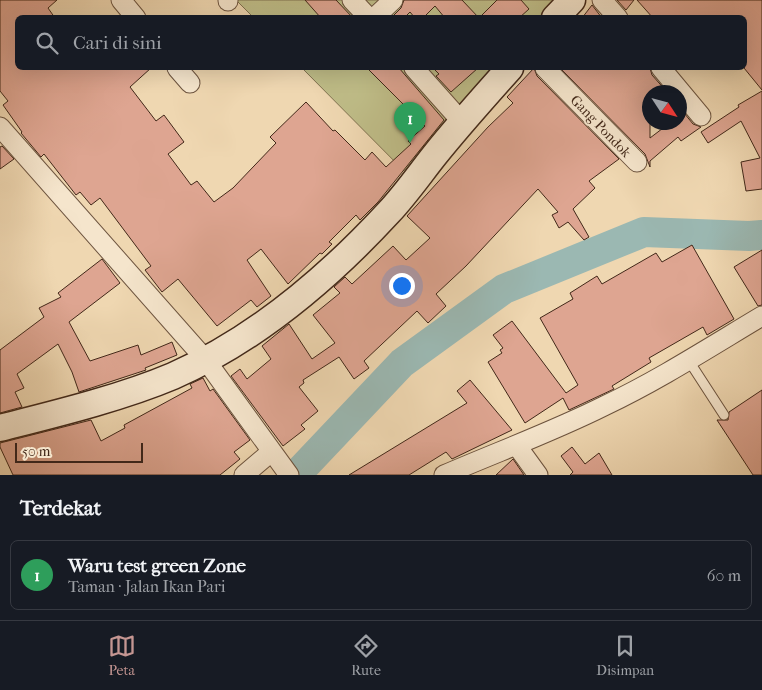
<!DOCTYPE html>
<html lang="id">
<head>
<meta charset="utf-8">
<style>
	body { margin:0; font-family:"IM FELL French Canon",serif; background:#20242c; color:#f1f3f6 }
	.compass { position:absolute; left:642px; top:85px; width:45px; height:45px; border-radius:50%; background:#171b24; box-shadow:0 5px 20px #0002; rotate:126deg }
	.scale { position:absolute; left:15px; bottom:12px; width:128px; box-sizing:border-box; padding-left:5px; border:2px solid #422819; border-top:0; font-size:14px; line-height:18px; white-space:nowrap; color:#422819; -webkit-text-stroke:4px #f5e5cc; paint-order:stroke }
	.you { position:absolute; left:401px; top:285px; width:18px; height:18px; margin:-12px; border:4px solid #fff; border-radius:50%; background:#1a73e8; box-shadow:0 0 0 8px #1a73e833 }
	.badge { display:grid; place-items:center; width:32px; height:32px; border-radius:50%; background:#c59692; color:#fff; font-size:16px; font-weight:700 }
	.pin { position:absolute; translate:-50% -41px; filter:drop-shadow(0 1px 2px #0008) }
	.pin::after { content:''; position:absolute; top:26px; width:18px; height:15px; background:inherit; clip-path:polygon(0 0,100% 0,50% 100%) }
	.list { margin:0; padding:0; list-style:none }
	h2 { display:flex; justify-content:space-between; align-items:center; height:65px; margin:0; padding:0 20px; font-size:21px }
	h2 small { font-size:16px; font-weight:400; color:#9ea1a6 }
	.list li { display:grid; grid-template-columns:32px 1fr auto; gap:15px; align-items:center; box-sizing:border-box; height:70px; margin:0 10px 10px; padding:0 10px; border:1px solid #363941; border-radius:8px }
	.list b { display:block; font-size:19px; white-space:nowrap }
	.list p { margin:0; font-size:16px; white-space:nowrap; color:#9ea1a6 }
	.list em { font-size:16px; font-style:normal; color:#9ea1a6 }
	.icon { flex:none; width:28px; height:28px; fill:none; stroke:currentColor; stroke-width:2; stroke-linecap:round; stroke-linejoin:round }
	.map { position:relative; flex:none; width:762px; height:475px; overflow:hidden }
	.search { position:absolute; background:#171b24; box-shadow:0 5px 20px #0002; left:15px; right:15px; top:15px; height:55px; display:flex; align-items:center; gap:12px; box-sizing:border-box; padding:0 18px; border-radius:8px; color:#9ea1a6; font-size:19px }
	.sheet { height:145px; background:#171b24 }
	nav { display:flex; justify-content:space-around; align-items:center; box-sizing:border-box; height:70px; border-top:1px solid #363941; background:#171b24; font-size:14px; color:#9ea1a6 }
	nav a { display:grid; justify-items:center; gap:2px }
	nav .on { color:#c59692 }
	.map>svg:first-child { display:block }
	.green { fill:#bfbd88; stroke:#807250 }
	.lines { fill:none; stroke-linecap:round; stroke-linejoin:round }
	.river { stroke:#9bb8b2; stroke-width:30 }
	.building { fill:#dea591; stroke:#422819 }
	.lane-casing { stroke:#6d543f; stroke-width:11 }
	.street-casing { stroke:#6d543f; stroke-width:21 }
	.secondary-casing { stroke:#422819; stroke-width:29 }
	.lane { stroke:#f5e5cc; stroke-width:9 }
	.street { stroke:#f5e5cc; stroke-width:19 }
	.secondary { stroke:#f5e5cc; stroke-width:26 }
	.labels { text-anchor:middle; stroke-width:4; stroke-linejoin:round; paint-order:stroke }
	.street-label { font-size:14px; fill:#422819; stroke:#f5e5cc }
</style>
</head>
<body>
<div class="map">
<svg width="762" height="475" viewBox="0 0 762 475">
	<rect width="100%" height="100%" fill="#efd7b1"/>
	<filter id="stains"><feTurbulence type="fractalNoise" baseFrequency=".004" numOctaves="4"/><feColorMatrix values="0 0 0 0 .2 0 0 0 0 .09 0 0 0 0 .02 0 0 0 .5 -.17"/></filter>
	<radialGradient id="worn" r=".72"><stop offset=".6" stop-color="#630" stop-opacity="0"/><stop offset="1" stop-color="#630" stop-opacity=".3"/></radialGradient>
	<!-- green -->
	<g class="green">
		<polygon points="236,0 572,0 555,18 253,17"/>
		<polygon points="302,68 510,68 414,181"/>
	</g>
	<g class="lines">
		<!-- river -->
		<polyline class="river" points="296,475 402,363 504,289 644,232 749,236 762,235"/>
	</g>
	<!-- building -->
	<g class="building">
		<polygon points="0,0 57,0 48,8 55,18 18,18 18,68 151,68 130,87 156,121 164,115 184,142 168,154 191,185 197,181 214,202 233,188 276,143 270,137 306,102 333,131 335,130 365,160 372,152 386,167 411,144 408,141 425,126 367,68 399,68 444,120 378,202 360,220 356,215 329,242 332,244 322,254 320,253 288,284 261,249 247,260 271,296 257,307 251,300 217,326 178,279 162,292 145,270 151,266 100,198 91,205 80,192 76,195 44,154 41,157 21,133 22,132 3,105 8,101 0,91"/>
		<polygon points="305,0 336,0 353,18 321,18"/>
		<polygon points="404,0 462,0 479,18 445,18 435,6 423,18 415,18 410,12 404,18 391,18 401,8"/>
		<polygon points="497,0 521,0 529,9 519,18 479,18"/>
		<polygon points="617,0 634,0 626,10"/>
		<polygon points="637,0 762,0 762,90 744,68 744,18 653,18"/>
		<polygon points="592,5 602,18 582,18"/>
		<polygon points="433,68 478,68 451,92 436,76 439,74"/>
		<polygon points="534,68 537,76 619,159 589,181 595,188 573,209 589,237 584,240 568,222 559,228 552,215 558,212 538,189 466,266 436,294 446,306 428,323 417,311 364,361 369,368 354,379 339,357 303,380 304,383 299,387 318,411 301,425 305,429 283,446 231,376 240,369 247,379 271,359 262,346 289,324 312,359 335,343 313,315 340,293 334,287 345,277 352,284 393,246 406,260 430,238 407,216 488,127 513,103 507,97"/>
		<polygon points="560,68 650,68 652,75 667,92 650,92 650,138 671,122 680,122 680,108 693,124 701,127 681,141 678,137 650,161 650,167 645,154"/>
		<polygon points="762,91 762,189 746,191 741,162 760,158 741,121 708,143 701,132 739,107 738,105"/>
		<polygon points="2,146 14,159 0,169 0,147"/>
		<polygon points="692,245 734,319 707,335 703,327 649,358 651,362 612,386 614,389 569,410 563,398 525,423 488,362 502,353 500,350 503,348 493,335 512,321 566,393 578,385 540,318 573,299 570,293 597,276 602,284 656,253 662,262"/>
		<polygon points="762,250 762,305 758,306 734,267"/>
		<polygon points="102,259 120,283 69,322 90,361 138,345 141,355 172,342 177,355 145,368 146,370 79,392 72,372 58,344 17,374 24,388 15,392 22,407 0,413 0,350 44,317 39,308 61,297 58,293"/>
		<polygon points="203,378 210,391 213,389 250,440 234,452 240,459 220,475 13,475 0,447 0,443 91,420 101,441 125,428 124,425 192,388 190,384"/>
		<polygon points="470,380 512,430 452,459 446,452 409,475 349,475 467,403 457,391"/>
		<polygon points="762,390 762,475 753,475 717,420 728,420 729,412"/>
		<polygon points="572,447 585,464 599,453 612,475 570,475 573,472 561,456"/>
		<polygon points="513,459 524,475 496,475"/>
	</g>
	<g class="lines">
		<!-- lane casing -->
		<g class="lane-casing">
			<polyline id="lane" points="689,361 724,415"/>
		</g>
		<!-- street casing -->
		<g class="street-casing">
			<g id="street">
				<polyline points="121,0 136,18"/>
				<polyline points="228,0 228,1"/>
				<polyline points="352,0 369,18"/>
				<polyline points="602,0 618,18"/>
				<polyline points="374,18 393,0"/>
				<polyline points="177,68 190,83"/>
				<polyline points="414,68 462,122"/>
				<polyline points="545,68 637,162"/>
				<polyline points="661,68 701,116"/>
				<polyline points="0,127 205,359 289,475"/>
				<polyline points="517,446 538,475"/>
				<polyline points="244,475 271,452"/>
				<path d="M444,475C497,452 552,432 604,406C659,380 710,347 762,316"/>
			</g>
		</g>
		<!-- secondary casing -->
		<g class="secondary-casing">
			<g id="secondary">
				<polyline points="555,18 572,0"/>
				<path d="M0,428C55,414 121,398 173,376C255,340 329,277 389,212C405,195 419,175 434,156C458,126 484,97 510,68"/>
			</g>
		</g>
		<!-- lane -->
		<use href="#lane" class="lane"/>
		<!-- street -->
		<use href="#street" class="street"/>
		<!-- secondary -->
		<use href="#secondary" class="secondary"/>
	</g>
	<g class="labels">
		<!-- street labels -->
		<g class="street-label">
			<text transform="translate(601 126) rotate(46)" y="5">Gang Pondok</text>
		</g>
	</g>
	<rect width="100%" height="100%" filter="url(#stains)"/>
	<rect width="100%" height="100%" fill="url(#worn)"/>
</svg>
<svg class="compass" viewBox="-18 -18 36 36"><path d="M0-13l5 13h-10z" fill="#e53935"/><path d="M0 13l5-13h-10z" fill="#9ea1a6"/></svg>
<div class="scale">50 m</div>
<div class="you"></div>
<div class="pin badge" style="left:410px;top:143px;background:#2e9e5b">1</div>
<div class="search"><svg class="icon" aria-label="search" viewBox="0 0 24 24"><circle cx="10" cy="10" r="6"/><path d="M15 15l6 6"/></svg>Cari di sini</div>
</div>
<section class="sheet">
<h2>Terdekat<small></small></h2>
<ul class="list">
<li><span class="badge" style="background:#2e9e5b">1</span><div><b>Waru test green Zone</b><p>Taman · Jalan Ikan Pari</p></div><em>60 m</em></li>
</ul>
</section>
<nav>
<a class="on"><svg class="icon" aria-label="map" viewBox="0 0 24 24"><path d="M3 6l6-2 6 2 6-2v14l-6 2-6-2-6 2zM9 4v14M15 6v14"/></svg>Peta</a>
<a><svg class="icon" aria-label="directions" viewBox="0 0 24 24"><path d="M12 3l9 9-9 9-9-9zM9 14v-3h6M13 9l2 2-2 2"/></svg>Rute</a>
<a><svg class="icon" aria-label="saved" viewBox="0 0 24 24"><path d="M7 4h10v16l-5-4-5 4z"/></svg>Disimpan</a>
</nav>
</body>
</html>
